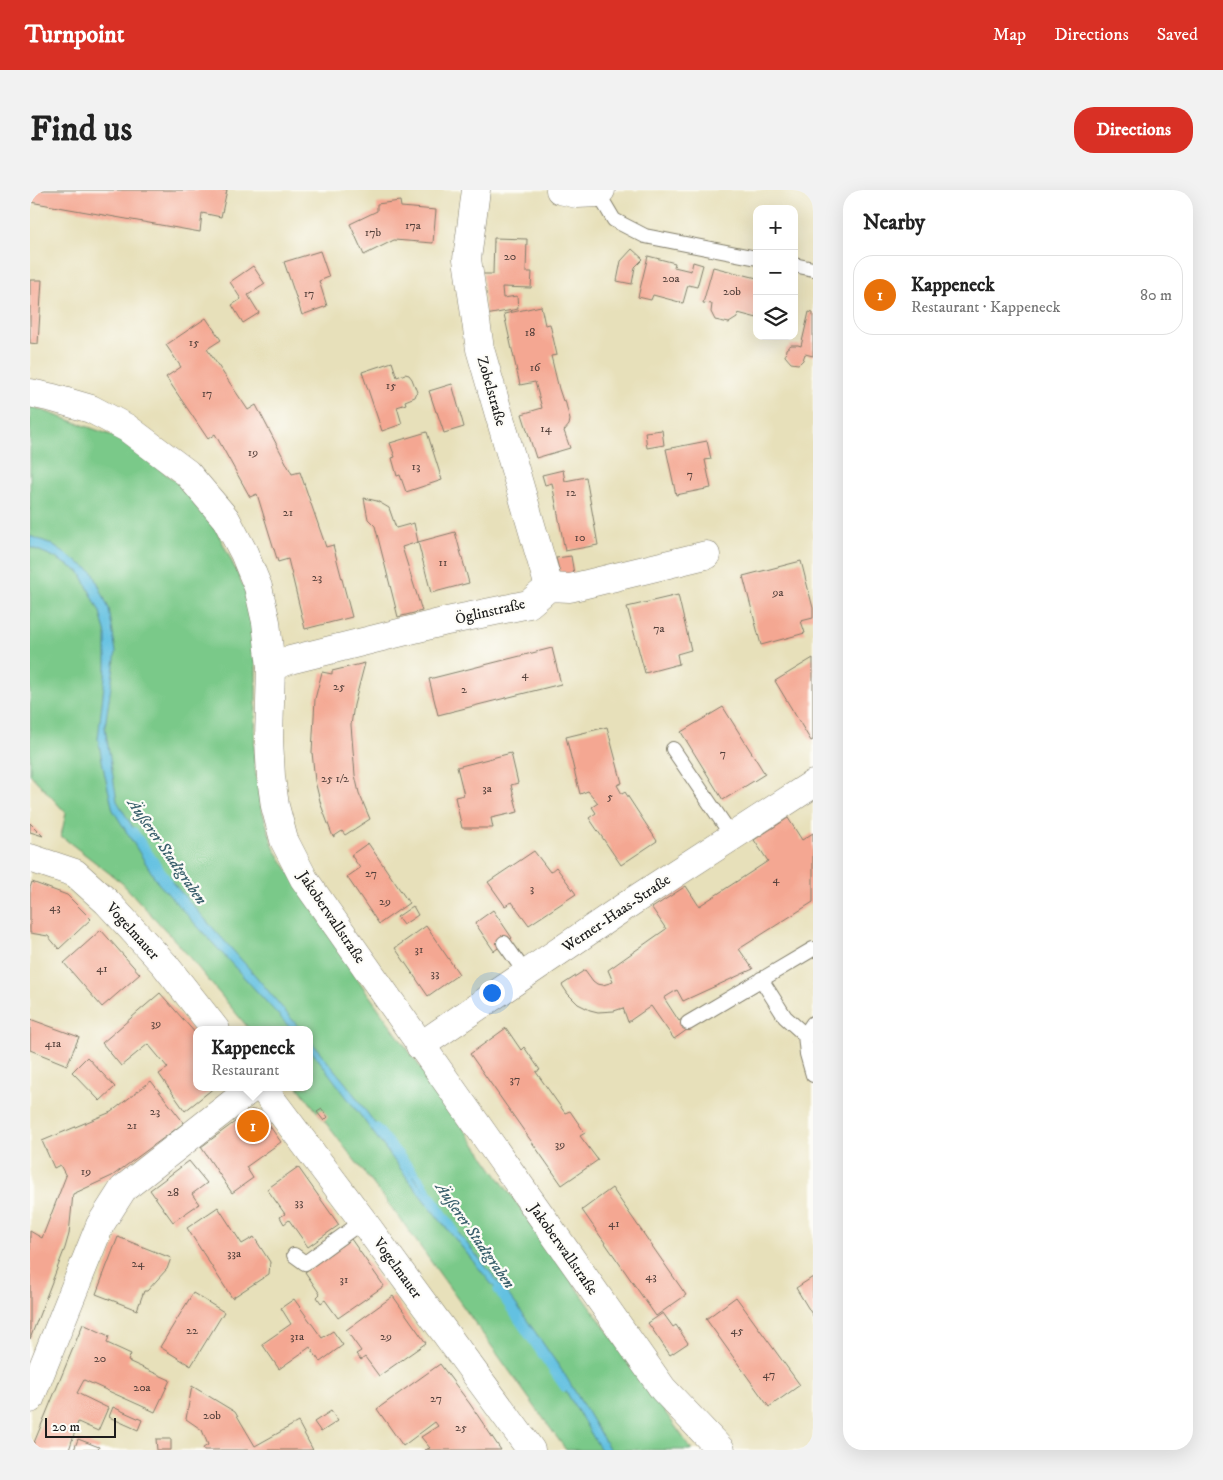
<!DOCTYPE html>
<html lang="en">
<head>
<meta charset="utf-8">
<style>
	body { margin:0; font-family:"IM FELL DW Pica",serif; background:#f2f2f2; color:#222 }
	.controls { position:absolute; right:15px; top:15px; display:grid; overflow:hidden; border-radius:10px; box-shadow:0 5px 20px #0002 }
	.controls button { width:45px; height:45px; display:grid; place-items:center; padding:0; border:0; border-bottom:1px solid #e0e0e0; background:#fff; color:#222; font:25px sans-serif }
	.scale { position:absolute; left:15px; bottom:12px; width:71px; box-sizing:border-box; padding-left:5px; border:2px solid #1c1c1c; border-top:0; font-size:14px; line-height:18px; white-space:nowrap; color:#1c1c1c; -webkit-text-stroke:4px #fdfcf7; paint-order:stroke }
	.you { position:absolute; left:461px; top:802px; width:18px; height:18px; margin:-12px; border:4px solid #fff; border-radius:50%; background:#1a73e8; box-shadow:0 0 0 8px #1a73e833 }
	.badge { display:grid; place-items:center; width:32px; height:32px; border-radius:50%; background:#d93025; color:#fff; font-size:16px; font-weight:700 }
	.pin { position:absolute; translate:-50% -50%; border:2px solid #fff; box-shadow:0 1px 5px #0006 }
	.popup { position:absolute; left:163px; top:836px; width:120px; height:65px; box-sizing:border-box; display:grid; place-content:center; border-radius:10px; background:#fff; filter:drop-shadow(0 1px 4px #0005); font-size:16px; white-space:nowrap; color:#767676 }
	.popup b { font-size:19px; color:#222 }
	.popup::after { content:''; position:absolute; left:50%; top:100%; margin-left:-10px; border:10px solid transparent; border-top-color:#fff }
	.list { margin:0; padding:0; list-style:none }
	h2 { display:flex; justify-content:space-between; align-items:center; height:65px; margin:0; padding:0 20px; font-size:21px }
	h2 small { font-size:16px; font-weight:400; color:#767676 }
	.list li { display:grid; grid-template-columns:32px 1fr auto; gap:15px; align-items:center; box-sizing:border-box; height:80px; margin:0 10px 10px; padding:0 10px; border:1px solid #e0e0e0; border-radius:20px }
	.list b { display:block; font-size:19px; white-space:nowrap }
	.list p { margin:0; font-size:16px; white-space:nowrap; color:#767676 }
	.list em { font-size:16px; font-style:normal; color:#767676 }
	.icon { flex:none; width:28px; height:28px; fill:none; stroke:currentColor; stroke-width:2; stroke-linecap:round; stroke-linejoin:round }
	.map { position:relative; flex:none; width:783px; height:1260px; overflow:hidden; border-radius:20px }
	header { display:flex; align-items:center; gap:30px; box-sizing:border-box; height:70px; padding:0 25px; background:#d93025; color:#fff }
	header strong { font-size:24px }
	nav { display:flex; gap:28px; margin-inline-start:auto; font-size:18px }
	.intro { display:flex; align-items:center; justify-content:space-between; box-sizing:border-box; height:120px; padding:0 30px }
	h1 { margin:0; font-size:35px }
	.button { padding:12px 22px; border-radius:20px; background:#d93025; color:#fff; font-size:18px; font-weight:700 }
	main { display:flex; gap:30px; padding:0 30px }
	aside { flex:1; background:#fff; border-radius:20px; box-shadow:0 5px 20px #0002 }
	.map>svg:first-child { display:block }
	.green { fill:#7ac989; stroke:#4b7252 }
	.water { fill:#63c1e1; stroke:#406e7e }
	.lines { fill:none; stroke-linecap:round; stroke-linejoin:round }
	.stream { stroke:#63c1e1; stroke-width:7 }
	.building { fill:#f4a792 }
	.service-casing { stroke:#827e6b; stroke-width:16 }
	.minor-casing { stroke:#827e6b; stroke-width:29 }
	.tertiary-casing { stroke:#827e6b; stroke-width:29 }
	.service { stroke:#fff; stroke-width:14 }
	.minor { stroke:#fff; stroke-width:28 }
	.tertiary { stroke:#fff; stroke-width:28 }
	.labels { text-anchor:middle; stroke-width:4.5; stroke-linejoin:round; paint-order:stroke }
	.number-label { font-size:12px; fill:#523f3a }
	.street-label { font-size:15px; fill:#1c1c1c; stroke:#fdfcf7 }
	.water-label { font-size:16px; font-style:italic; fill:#385e6b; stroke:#fdfcf7 }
</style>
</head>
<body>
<header>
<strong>Turnpoint</strong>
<nav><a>Map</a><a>Directions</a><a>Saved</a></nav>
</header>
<div class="intro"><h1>Find us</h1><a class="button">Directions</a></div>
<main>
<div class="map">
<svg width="783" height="1260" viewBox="0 0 783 1260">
	<rect width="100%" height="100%" fill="#fdfcf7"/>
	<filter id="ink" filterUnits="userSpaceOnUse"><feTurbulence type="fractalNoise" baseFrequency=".02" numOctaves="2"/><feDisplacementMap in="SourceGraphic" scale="10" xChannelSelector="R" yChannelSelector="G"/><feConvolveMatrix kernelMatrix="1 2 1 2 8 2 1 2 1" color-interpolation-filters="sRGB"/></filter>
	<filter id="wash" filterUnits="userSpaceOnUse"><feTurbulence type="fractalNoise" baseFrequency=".0096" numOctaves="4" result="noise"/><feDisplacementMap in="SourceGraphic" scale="20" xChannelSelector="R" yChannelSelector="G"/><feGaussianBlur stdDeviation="1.12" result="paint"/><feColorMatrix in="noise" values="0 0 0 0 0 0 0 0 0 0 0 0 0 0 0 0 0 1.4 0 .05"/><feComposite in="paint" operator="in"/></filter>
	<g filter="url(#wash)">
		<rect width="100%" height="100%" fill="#e7e0ba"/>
		<!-- green -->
		<polygon class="green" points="0,216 89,248 148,293 186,339 215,399 226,452 226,512 224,570 230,614 244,658 329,791 662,1260 536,1260 374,1034 268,897 279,897 279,840 220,840 150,756 92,693 31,646 36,623 0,584"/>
		<!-- water -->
		<g class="water">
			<polygon points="0,346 19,353 63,382 79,419 86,462 75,537 87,611 123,671 224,784 271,840 262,840 128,693 83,620 75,586 68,549 76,477 76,445 70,422 50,382 22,366 0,357"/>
			<polygon points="279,849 317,895 389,994 485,1113 535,1185 580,1260 571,1260 510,1158 476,1112 393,1009 288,869 279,859"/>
		</g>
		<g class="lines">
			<!-- stream -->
			<g class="stream">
				<polyline points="104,641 138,690"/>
				<polyline points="347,937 391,990 425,1040"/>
				<polyline points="467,1100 534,1198"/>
			</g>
		</g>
		<g id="blocks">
			<!-- building -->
			<g class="building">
				<polygon points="0,0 197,0 191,27 172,23 170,42 0,12"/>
				<polygon points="370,11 371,17 406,20 403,53 364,50 334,65 320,34 347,21 347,14"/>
				<polygon points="464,48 497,49 496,82 502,82 501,98 472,97 473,108 487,106 488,119 456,125 453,84 463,84"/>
				<polygon points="602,59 613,69 605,77 602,94 587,91 591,71"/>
				<polygon points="290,61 299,87 289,91 297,116 272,125 254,72"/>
				<polygon points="618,66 645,73 644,77 661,81 663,72 673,75 667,97 658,95 653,113 623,105 621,110 608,107"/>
				<polygon points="223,76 235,94 218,105 229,123 213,133 202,115 211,109 200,92"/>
				<polygon points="683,77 727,88 727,128 708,123 707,128 699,133 685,130 681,122 682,114 673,113"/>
				<polygon points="0,90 12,90 8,154 0,153"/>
				<polygon points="511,116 515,135 520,134 527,165 521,166 529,199 533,211 535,210 540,230 539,235 534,241 540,258 506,268 492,224 512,218 505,192 490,195 474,124"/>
				<polygon points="779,122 783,123 783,166 775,164 773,170 770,173 768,174 761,173 755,166 756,159 761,155 768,155 771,156"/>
				<polygon points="176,128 191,150 177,159 218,220 226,215 262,284 270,282 296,357 303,355 322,427 275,439 258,369 248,372 227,304 220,307 185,244 178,249 136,187 151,177 136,155"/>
				<polygon points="362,172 367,187 375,184 379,185 382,189 387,202 385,207 375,211 376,214 367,217 372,234 352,241 332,182"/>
				<polygon points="422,194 434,237 414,243 407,222 406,222 399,201"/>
				<polygon points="632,240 634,255 617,258 615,242"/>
				<polygon points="397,242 412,290 376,302 370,285 367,286 362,268 365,267 360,253"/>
				<polygon points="677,251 681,269 675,270 681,298 646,305 636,259"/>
				<polygon points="533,280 535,291 556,287 568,355 535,361 522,293 515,295 512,285"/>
				<polygon points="334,308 347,311 359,318 366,338 384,333 388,352 372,357 392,421 368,427 345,336 338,329"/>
				<polygon points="425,342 439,393 401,403 388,352"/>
				<polygon points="541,366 544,384 531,387 526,368"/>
				<polygon points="771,371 783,418 783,428 771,431 775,443 731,455 713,386"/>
				<polygon points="648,405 661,460 647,464 649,474 615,483 597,417"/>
				<polygon points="522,458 531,494 408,525 399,489"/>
				<polygon points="783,468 783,550 781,551 745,491"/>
				<polygon points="335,473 324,515 321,535 325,585 329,603 340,629 315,645 312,641 303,647 291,615 285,591 282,562 285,509 292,482 302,484 302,481"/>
				<polygon points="693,517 735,584 693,610 651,542"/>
				<polygon points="577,537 592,593 587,595 592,604 595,602 627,651 591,675 559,628 566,623 562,617 568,613 558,601 550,604 536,547"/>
				<polygon points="481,563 488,593 481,595 488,622 461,628 463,638 432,638 425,607 434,605 427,577"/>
				<polygon points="758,628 772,650 783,643 783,712 709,759 723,779 653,811 647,800 634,808 649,831 655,827 661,837 644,849 621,816 598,832 593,818 584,821 568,822 560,820 548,814 538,804 532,795 555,780 563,791 567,794 573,795 583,792 578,780 636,739 622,718 656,696 669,716 738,671 724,650"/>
				<polygon points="0,633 13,646 0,642"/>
				<polygon points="338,653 379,713 349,734 317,687 330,678 321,665"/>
				<polygon points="504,661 520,682 526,677 546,704 499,735 482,712 475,716 458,692"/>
				<polygon points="2,692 37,705 61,729 29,759 18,746 0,743 0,698"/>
				<polygon points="383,716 388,725 373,735 367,727"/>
				<polygon points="463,720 482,748 464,761 445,733"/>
				<polygon points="396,736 429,784 398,806 365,758"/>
				<polygon points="71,740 110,784 72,817 34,773"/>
				<polygon points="130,803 167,845 167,897 185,897 155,921 129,884 138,878 118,854 91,876 72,853"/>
				<polygon points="0,829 49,847 37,875 0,860"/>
				<polygon points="476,838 491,860 494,857 510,880 506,882 535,923 540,921 555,943 550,946 568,970 532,995 440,864"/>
				<polygon points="57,867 85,897 70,911 42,882"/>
				<polygon points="121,891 154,933 82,986 43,1004 39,1044 35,1058 0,1149 0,1041 12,1048 36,986 30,975 24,978 12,951 81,922"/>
				<polygon points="292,919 298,927 294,931 287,922"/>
				<polygon points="221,920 229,921 251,952 216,977 223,988 202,1003 171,957"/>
				<polygon points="159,971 177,993 162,1004 169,1014 143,1032 120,1000"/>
				<polygon points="268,977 309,1035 278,1057 259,1030 254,1034 250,1027 255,1024 237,999"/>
				<polygon points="582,998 656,1105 626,1126 552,1020"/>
				<polygon points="188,1017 212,1054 224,1047 240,1072 239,1084 202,1108 157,1038"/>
				<polygon points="88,1047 141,1068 137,1079 117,1101 114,1101 107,1120 66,1104"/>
				<polygon points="321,1049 354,1096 308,1128 295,1110 291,1113 287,1107 290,1104 275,1082"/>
				<polygon points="783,1087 783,1126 766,1098"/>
				<polygon points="163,1103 194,1122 161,1176 130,1157"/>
				<polygon points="363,1106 396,1153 349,1186 335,1167 331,1170 326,1164 331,1161 316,1140"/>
				<polygon points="706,1107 770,1195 739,1217 676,1129"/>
				<polygon points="264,1109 292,1148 303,1141 313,1155 290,1172 280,1157 249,1179 232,1154 261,1134 251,1118"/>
				<polygon points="633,1123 643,1137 646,1135 658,1153 640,1165 618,1133"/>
				<polygon points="53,1134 79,1146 77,1153 101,1164 98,1171 140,1190 125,1222 54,1190 47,1203 78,1218 68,1241 48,1232 39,1260 1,1260"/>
				<polygon points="410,1174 440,1214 471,1260 394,1260 400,1258 391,1247 408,1236 405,1232 373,1256 347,1219"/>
				<polygon points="162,1196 205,1222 225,1256 268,1232 283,1260 174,1260 173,1258 178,1255 172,1240 156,1229"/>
				<polygon points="83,1217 112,1230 108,1240 79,1227"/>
				<polygon points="301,1221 308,1231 291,1242 284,1232"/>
				<polygon points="48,1249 69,1257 68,1260 44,1260"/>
				<polygon points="126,1249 141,1249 141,1260 127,1260"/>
			</g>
		</g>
	</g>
	<g filter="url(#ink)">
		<use href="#blocks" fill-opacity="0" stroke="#827e6b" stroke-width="1"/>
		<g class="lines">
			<!-- service casing -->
			<g class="service-casing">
				<g id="service">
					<polyline points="568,3 584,30 615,46 727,68"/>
					<polyline points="764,75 783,79"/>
					<polyline points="643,559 702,646"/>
					<polyline points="474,753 496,784"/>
					<polyline points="731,789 755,827 775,845"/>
					<polyline points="658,833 783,759"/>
					<polyline points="783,833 775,845 777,864 783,885"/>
					<polyline points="264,1065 275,1073 333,1031"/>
				</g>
			</g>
			<!-- minor casing -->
			<g class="minor-casing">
				<g id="minor">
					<polyline points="446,0 437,69 450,159 519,397"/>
					<polyline points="530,0 547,4 568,3 571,0"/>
					<polyline points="241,477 260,470 417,431 499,414 519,397 540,398 676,365"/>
					<polyline points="0,668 45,683 77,712 135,775 186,840"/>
					<polyline points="390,856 603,711 783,594"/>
					<polyline points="232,897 333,1031 501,1260"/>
					<polyline points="0,1209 70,1035 93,999 223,897"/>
				</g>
			</g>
			<!-- tertiary casing -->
			<g class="tertiary-casing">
				<polyline id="tertiary" points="0,203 23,208 61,219 97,238 157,283 196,329 214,363 228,397 236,432 241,477 239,549 241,587 245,616 254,650 274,689 633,1199 691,1260"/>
			</g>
			<!-- service -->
			<use href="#service" class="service"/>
			<!-- minor -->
			<use href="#minor" class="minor"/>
			<!-- tertiary -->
			<use href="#tertiary" class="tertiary"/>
		</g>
	</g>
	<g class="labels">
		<!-- number labels -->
		<g class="number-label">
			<text x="383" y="39">17a</text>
			<text x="343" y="46">17b</text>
			<text x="480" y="70">20</text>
			<text x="641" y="92">20a</text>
			<text x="702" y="105">20b</text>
			<text x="279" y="107">17</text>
			<text x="500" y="146">18</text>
			<text x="164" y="156">15</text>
			<text x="505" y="181">16</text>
			<text x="361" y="199">15</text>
			<text x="177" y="207">17</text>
			<text x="516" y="242">14</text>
			<text x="223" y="266">19</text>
			<text x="386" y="280">13</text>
			<text x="660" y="288">7</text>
			<text x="541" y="306">12</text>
			<text x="258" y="326">21</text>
			<text x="550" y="351">10</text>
			<text x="413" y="376">11</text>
			<text x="287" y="391">23</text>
			<text x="748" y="406">9a</text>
			<text x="629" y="442">7a</text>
			<text x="495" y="488">4</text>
			<text x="309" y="500">25</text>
			<text x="434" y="503">2</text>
			<text x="693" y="567">7</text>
			<text x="305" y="592">25 1/2</text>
			<text x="457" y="602">3a</text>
			<text x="580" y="610">5</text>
			<text x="341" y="687">27</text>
			<text x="746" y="693">4</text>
			<text x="502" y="702">3</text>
			<text x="355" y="715">29</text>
			<text x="25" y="721">43</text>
			<text x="389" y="763">31</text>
			<text x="72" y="782">41</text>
			<text x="405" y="787">33</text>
			<text x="126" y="837">39</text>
			<text x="23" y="857">41a</text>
			<text x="485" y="893">37</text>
			<text x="125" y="925">23</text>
			<text x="102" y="939">21</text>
			<text x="530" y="958">39</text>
			<text x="56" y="985">19</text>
			<text x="143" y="1006">28</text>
			<text x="269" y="1016">33</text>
			<text x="584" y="1037">41</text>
			<text x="204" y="1067">33a</text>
			<text x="108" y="1077">24</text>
			<text x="621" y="1090">43</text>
			<text x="314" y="1093">31</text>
			<text x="162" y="1144">22</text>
			<text x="707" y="1144">45</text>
			<text x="267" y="1150">31a</text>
			<text x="356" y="1150">29</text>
			<text x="70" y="1172">20</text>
			<text x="739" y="1188">47</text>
			<text x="112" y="1201">20a</text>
			<text x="406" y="1212">27</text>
			<text x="182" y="1229">20b</text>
			<text x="431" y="1241">25</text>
		</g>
		<!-- street labels -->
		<g class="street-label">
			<text transform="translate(462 201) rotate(74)" y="5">Zobelstraße</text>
			<text transform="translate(460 421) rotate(-13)" y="5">Öglinstraße</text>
			<text transform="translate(586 723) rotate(-34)" y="5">Werner-Haas-Straße</text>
			<text transform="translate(302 727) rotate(56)" y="5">Jakoberwallstraße</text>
			<text transform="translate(103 741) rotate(48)" y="5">Vogelmauer</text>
			<text transform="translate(534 1059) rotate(55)" y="5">Jakoberwallstraße</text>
			<text transform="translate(368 1078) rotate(54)" y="5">Vogelmauer</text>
		</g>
		<!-- water labels -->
		<g class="water-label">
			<text transform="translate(138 661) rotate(55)" y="6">Äußerer Stadtgraben</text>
			<text transform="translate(446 1045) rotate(55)" y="6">Äußerer Stadtgraben</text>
		</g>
	</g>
</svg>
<div class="controls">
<button>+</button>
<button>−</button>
<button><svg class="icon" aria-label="layers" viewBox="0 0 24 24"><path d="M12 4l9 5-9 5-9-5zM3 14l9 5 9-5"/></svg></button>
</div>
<div class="scale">20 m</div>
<div class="you"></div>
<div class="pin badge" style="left:223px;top:936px;background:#e8710a">1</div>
<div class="popup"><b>Kappeneck</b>Restaurant</div>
</div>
<aside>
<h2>Nearby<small></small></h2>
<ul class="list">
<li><span class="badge" style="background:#e8710a">1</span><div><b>Kappeneck</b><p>Restaurant · Kappeneck</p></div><em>80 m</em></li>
</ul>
</aside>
</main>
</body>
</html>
